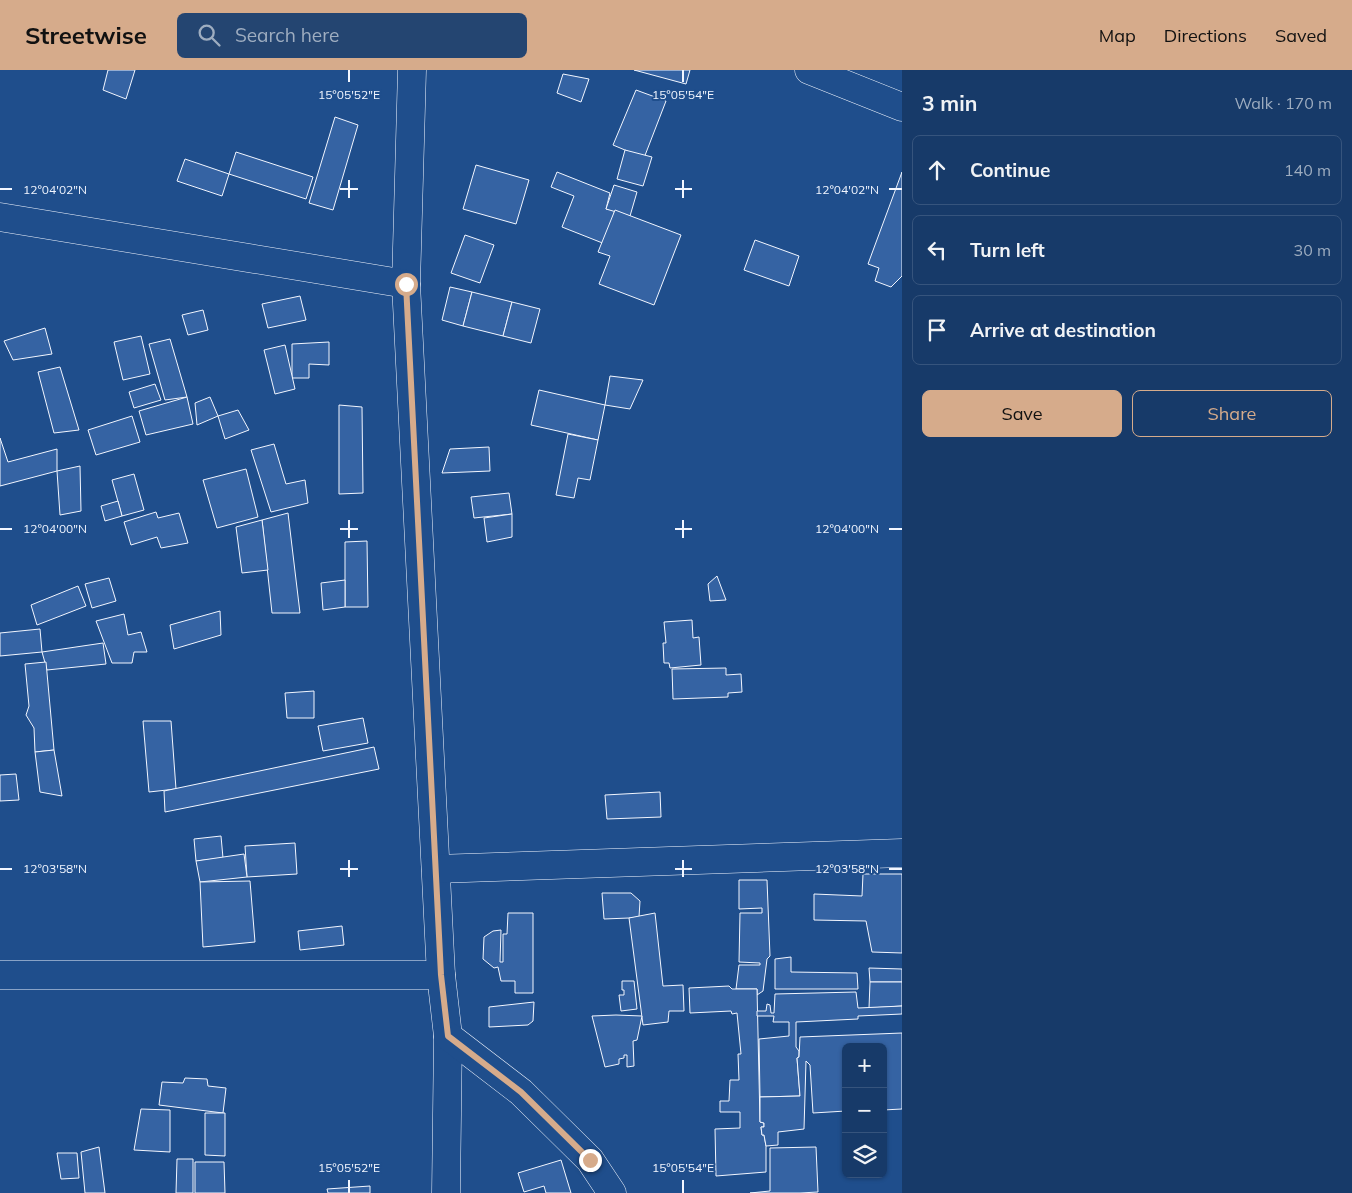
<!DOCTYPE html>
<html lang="en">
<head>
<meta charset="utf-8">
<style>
	body { margin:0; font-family:Mulish,sans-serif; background:#244571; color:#f1f3f6 }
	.controls { position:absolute; right:15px; bottom:15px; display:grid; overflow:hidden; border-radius:8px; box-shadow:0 1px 4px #0004 }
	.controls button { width:45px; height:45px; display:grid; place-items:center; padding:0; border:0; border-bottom:1px solid #36547d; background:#173a69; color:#f1f3f6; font:25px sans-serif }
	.stop { position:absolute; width:15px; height:15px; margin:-11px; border:4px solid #d6ab8b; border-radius:50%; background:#fff }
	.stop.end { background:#d6ab8b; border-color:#fff; box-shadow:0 1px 5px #0008 }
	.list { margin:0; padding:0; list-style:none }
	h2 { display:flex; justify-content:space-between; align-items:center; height:65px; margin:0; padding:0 20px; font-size:21px }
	h2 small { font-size:16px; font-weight:400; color:#9eadc0 }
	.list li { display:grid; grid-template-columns:32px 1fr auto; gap:15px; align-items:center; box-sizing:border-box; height:70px; margin:0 10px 10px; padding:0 10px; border:1px solid #36547d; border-radius:8px }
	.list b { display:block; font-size:19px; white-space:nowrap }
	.list em { font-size:16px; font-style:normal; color:#9eadc0 }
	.actions { display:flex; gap:10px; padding:15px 20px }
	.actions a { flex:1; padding:11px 0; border:1px solid #d6ab8b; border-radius:8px; text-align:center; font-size:18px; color:#d6ab8b }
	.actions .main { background:#d6ab8b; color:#111 }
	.icon { flex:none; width:28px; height:28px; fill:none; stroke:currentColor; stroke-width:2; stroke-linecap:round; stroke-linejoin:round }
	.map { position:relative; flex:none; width:902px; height:1123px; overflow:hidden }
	header { display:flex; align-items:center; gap:30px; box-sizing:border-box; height:70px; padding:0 25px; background:#d6ab8b; color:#111 }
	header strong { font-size:24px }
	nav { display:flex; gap:28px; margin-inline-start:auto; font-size:18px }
	.search { width:350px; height:45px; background:#244571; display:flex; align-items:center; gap:12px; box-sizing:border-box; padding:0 18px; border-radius:8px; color:#9eadc0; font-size:19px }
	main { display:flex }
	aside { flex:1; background:#173a69 }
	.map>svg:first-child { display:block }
	.building { fill:#3563a3; stroke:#f2f6ff }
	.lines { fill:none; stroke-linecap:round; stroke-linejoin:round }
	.street-casing { stroke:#f2f6ff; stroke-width:29 }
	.street { stroke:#1f4e8c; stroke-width:28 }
	.route { stroke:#d6ab8b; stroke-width:6 }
	.ticks { fill:none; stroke:#f2f6ff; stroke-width:2 }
	.ticks-label { font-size:12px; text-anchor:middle; fill:#f2f6ff; stroke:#1f4e8c; stroke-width:4; stroke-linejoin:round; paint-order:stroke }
</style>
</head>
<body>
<header>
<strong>Streetwise</strong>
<div class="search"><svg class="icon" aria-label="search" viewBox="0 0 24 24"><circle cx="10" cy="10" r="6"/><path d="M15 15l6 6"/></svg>Search here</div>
<nav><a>Map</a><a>Directions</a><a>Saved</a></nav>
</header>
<main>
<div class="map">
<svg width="902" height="1123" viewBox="0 0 902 1123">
	<rect width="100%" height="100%" fill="#1f4e8c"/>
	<!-- building -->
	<g class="building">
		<polygon points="108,0 135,0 126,29 103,20"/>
		<polygon points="634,0 690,0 686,14"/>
		<polygon points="563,4 589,9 581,32 557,23"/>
		<polygon points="636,20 666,31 644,88 613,75"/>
		<polygon points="335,47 358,55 333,140 309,133"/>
		<polygon points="625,80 652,87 643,116 617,109"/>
		<polygon points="236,82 313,107 306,129 229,104"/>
		<polygon points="185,89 229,104 222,126 177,111"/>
		<polygon points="476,95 529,110 516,154 463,139"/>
		<polygon points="557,102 610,123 606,139 615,140 605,174 562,157 574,126 551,117"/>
		<polygon points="902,102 902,206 891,217 875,211 879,198 868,194"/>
		<polygon points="614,115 637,122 630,146 606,139"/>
		<polygon points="615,140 681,165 654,235 599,214 610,186 598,182"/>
		<polygon points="465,165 494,175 480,213 451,203"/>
		<polygon points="755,170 799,186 789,216 744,200"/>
		<polygon points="450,217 472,222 463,256 442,250"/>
		<polygon points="472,222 512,232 503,266 463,256"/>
		<polygon points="300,226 306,250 268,258 262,234"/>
		<polygon points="512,232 540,239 531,273 503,266"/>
		<polygon points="203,240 208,260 188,265 182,245"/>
		<polygon points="45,258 52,284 13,290 4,271"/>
		<polygon points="141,266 150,304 123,310 114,272"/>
		<polygon points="170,269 187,327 165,330 149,274"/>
		<polygon points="329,272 329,295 309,294 309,308 292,308 292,274"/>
		<polygon points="285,275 295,319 275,324 264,280"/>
		<polygon points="60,297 79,360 54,363 38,302"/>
		<polygon points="610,306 643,310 630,339 605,335"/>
		<polygon points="155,314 161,330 134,338 129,322"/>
		<polygon points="539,320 605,335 598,370 531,355"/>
		<polygon points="187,327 193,354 146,365 139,341"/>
		<polygon points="210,327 218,346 197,355 195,333"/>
		<polygon points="339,335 362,337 363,423 339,424"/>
		<polygon points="238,340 249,360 225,369 218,346"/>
		<polygon points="132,346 140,372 96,385 88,360"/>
		<polygon points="568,364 598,370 590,410 578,408 574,428 556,425"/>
		<polygon points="0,368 8,392 57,379 57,401 0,416"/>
		<polygon points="274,374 286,414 305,410 308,433 271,442 251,380"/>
		<polygon points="489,377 490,401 442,403 450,379"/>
		<polygon points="80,396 81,441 60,445 57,401"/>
		<polygon points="246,399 258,447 217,458 203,410"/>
		<polygon points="134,404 144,440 122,446 112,410"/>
		<polygon points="509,423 512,444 474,448 471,427"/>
		<polygon points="118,431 122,446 105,451 101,436"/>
		<polygon points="156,442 158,448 179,443 188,473 161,478 157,467 131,475 124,452"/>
		<polygon points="288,443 300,543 272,543 262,450"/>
		<polygon points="512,444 512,467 487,472 484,448"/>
		<polygon points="262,450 268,500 242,503 236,457"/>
		<polygon points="367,471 368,537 345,537 345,472"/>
		<polygon points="717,506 726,530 710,531 708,514"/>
		<polygon points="109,508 116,531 92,538 85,514"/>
		<polygon points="345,510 345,537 323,540 321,513"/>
		<polygon points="78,516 86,536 37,555 31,535"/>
		<polygon points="220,541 221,565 174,579 170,555"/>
		<polygon points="124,544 128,565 141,562 147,582 134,582 132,593 112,593 96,551"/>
		<polygon points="692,550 693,568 699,567 701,595 670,598 669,593 664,593 663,573 666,573 664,552"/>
		<polygon points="40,559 42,582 0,586 0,563"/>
		<polygon points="103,573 106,594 47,600 42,582"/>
		<polygon points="46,592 54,680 35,682 34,658 26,645 29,636 25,594"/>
		<polygon points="726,598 726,605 741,604 742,622 728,623 728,627 673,629 672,599"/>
		<polygon points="314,621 314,648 287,648 285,623"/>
		<polygon points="363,648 368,673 323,681 318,656"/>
		<polygon points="143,651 171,651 176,719 149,722"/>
		<polygon points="374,677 379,699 165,742 164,721"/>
		<polygon points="54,680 62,726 40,722 35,682"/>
		<polygon points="16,704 19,730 0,731 0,705"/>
		<polygon points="660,722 661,747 607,749 605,725"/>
		<polygon points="221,766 223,788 196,791 194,769"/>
		<polygon points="295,773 297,804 247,807 245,776"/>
		<polygon points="244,784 247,807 200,812 196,791"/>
		<polygon points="863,804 902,804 902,883 872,882 866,851 814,850 814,824 862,826"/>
		<polygon points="739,810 767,810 770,886 767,889 763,921 757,925 757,919 736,919 739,895 760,895 760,893 739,892 740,843 762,843 762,838 739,839"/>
		<polygon points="250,811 255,872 203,877 200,812"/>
		<polygon points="602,823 631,823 640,831 639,847 629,848 604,849"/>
		<polygon points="508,843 533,843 533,923 515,923 515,911 501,911 498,897 494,898 483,889 484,867 493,861 501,860 500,892 503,892 503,864 507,864"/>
		<polygon points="655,843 663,916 683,915 684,941 669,941 668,952 643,955 629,848"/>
		<polygon points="342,856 344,875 300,880 298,861"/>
		<polygon points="791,887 791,902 857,903 858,919 775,919 775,889"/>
		<polygon points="869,898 902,899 902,912 870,912"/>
		<polygon points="622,911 634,911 637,939 621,941 619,925 624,925 624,920 622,920"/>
		<polygon points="870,912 902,912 902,936 869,938"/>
		<polygon points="729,916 732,919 757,919 760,1052 764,1053 764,1057 761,1057 762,1065 764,1065 766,1076 766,1102 716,1106 715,1059 740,1058 740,1042 720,1042 720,1031 729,1031 730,1010 739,1010 738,984 741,984 737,943 732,944 731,941 690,943 689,918"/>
		<polygon points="856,922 858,938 902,936 902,944 858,946 858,949 796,952 796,977 799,981 799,987 797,988 800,1026 760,1027 759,969 789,966 789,952 773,952 774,946 757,946 757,941 766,941 767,934 770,935 771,943 774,943 775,924"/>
		<polygon points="534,932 533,951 528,955 489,957 489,937"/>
		<polygon points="616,945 642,946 637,970 633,971 634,996 627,997 627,985 624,985 624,988 619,989 619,994 605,997 592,946"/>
		<polygon points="902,963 902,1039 883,1040 883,977 846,977 846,1041 813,1043 810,995 806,991 804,1059 778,1062 778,1075 766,1076 764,1065 762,1065 761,1057 764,1057 764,1053 760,1052 760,1027 800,1026 797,988 799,987 800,967"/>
		<polygon points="185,1008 207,1009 208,1016 226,1018 223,1043 159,1035 162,1012 183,1013"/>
		<polygon points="141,1039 170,1040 170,1082 134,1080"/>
		<polygon points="205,1043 225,1043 225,1086 205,1085"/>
		<polygon points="99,1077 105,1123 85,1123 81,1082"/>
		<polygon points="816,1077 818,1122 800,1123 750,1123 770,1121 770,1078"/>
		<polygon points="57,1083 77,1083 79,1108 61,1109"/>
		<polygon points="177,1089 193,1089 193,1123 176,1123"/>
		<polygon points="561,1090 571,1123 546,1123 544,1116 524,1122 518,1103"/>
		<polygon points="195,1092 224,1092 225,1123 195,1123"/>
		<polygon points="370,1116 370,1123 328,1123 327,1119"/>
	</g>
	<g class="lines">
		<!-- street casing -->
		<g class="street-casing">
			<g id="street">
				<polyline points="412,0 406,214 441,905 448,966 446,1123"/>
				<polyline points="809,0 902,37"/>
				<polyline points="0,147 406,214"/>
				<polyline points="436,799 902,783"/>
				<polyline points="0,905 441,905"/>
				<polyline points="448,966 521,1022 590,1090 612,1123"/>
			</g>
		</g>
		<!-- street -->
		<use href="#street" class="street"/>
	</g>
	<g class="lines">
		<!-- route -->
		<polyline class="route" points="406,214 441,905 448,966 521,1022 590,1090"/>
	</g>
	<!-- ticks -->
	<path class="ticks" d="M349,0V12M683,0V12M349,110V128M683,110V128M0,119H12M340,119H358M675,119H692M889,119H902M349,450V468M683,450V468M0,459H12M340,459H358M675,459H692M889,459H902M349,790V807M683,790V807M0,799H12M340,799H358M675,799H692M889,799H902M349,1110V1123M683,1110V1123"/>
	<g class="ticks-label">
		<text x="349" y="29">15°05'52"E</text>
		<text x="683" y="29">15°05'54"E</text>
		<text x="55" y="124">12°04'02"N</text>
		<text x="847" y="124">12°04'02"N</text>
		<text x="55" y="463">12°04'00"N</text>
		<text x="847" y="463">12°04'00"N</text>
		<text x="55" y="803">12°03'58"N</text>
		<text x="847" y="803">12°03'58"N</text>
		<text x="349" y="1102">15°05'52"E</text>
		<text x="683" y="1102">15°05'54"E</text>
	</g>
</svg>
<div class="controls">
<button>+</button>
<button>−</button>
<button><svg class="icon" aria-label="layers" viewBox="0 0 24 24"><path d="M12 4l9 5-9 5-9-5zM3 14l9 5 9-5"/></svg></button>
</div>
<div class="stop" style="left:406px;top:214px"></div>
<div class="stop end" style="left:590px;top:1090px"></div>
</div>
<aside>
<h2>3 min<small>Walk · 170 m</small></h2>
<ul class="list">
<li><svg class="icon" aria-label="ahead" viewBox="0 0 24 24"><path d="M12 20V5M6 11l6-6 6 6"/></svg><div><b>Continue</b></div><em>140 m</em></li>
<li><svg class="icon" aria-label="left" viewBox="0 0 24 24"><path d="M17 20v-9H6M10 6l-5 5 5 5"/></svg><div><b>Turn left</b></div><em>30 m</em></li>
<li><svg class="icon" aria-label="arrive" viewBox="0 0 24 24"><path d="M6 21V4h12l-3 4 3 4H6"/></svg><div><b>Arrive at destination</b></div></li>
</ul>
<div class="actions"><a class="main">Save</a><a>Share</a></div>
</aside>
</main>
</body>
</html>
